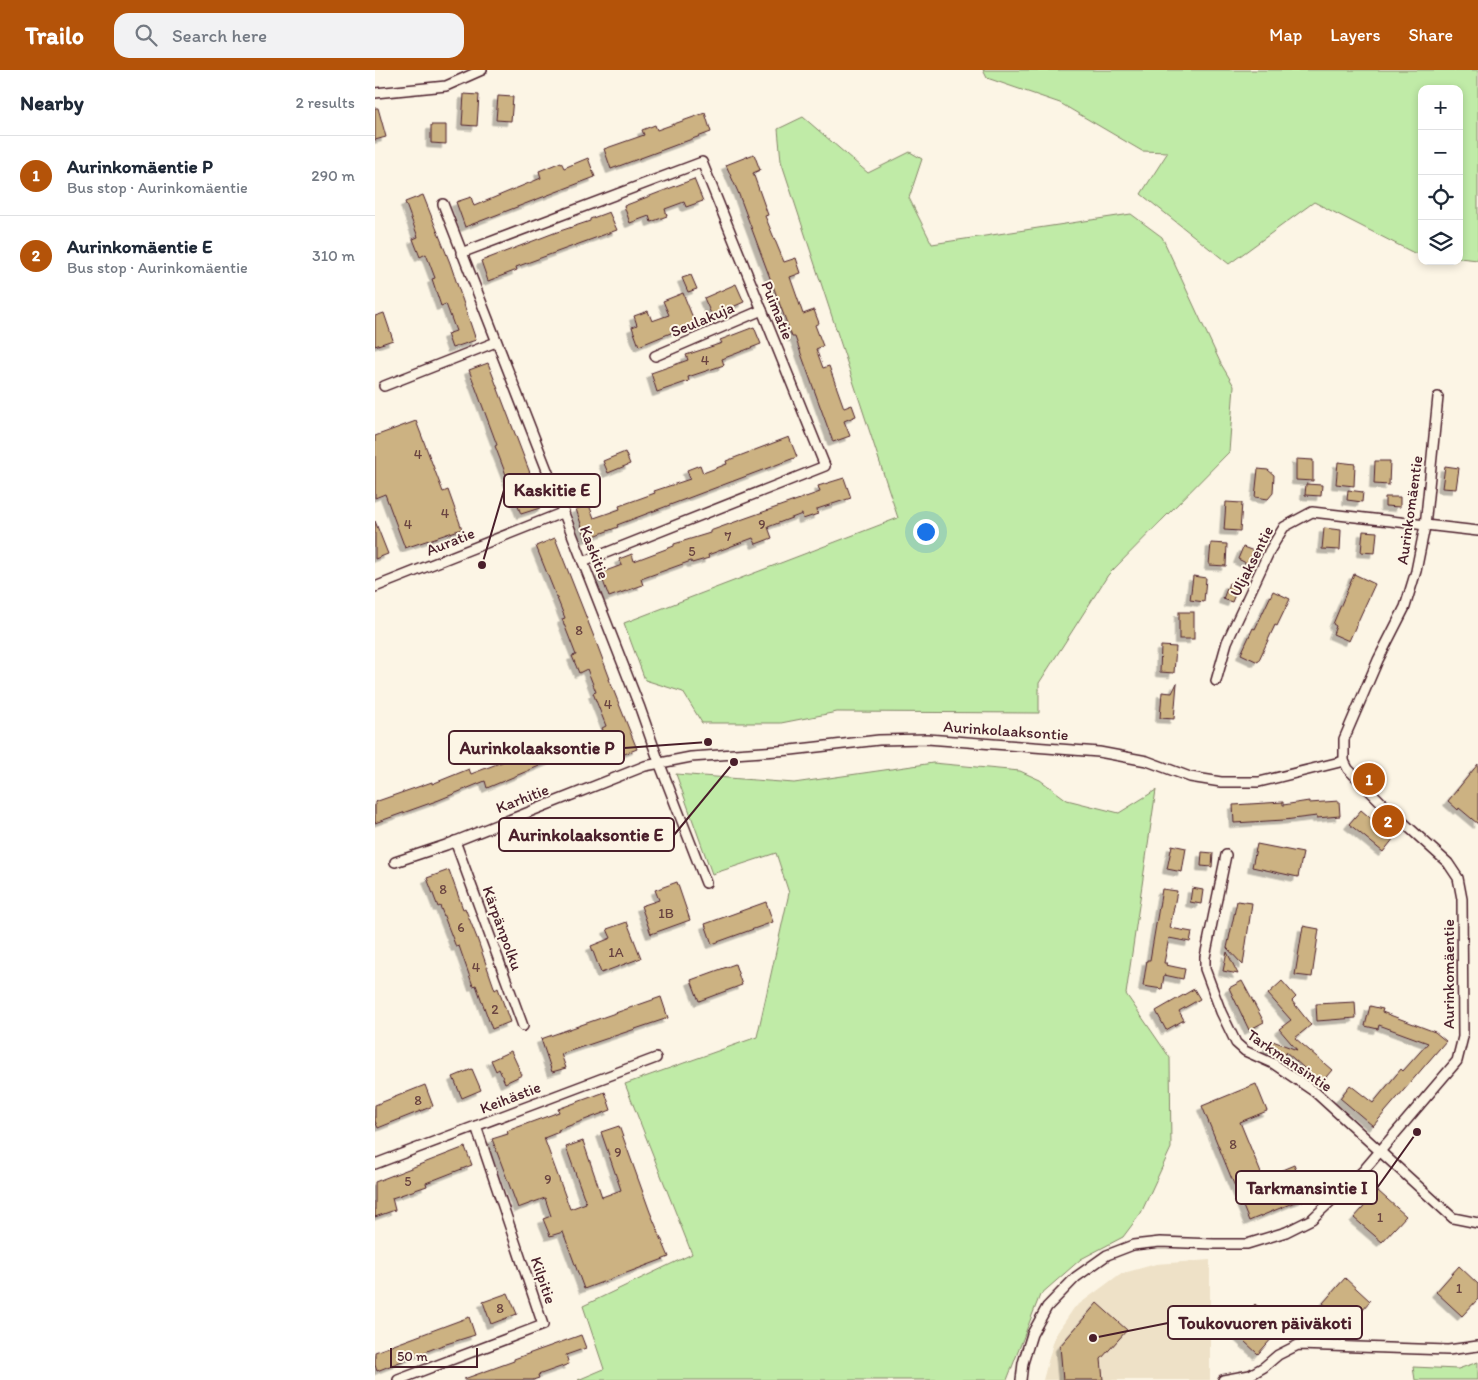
<!DOCTYPE html>
<html lang="en">
<head>
<meta charset="utf-8">
<style>
	body { margin:0; font-family:Itim,sans-serif; background:#f2f2f3; color:#1f2937 }
	.controls { position:absolute; right:15px; top:15px; display:grid; overflow:hidden; border-radius:10px; box-shadow:0 2px 8px #0003 }
	.controls button { width:45px; height:45px; display:grid; place-items:center; padding:0; border:0; border-bottom:1px solid #e0e1e3; background:#fff; color:#1f2937; font:25px sans-serif }
	.scale { position:absolute; left:15px; bottom:12px; width:88px; box-sizing:border-box; padding-left:5px; border:2px solid #4a1f2b; border-top:0; font-size:14px; line-height:18px; white-space:nowrap; color:#4a1f2b; -webkit-text-stroke:4px #fcf5e5; paint-order:stroke }
	.you { position:absolute; left:550px; top:461px; width:18px; height:18px; margin:-12px; border:4px solid #fff; border-radius:50%; background:#1a73e8; box-shadow:0 0 0 8px #1a73e833 }
	.badge { display:grid; place-items:center; width:32px; height:32px; border-radius:50%; background:#b45309; color:#fff; font-size:16px; font-weight:700 }
	.pin { position:absolute; translate:-50% -50%; border:2px solid #fff; box-shadow:0 1px 5px #0006 }
	.list { margin:0; padding:0; list-style:none }
	h2 { display:flex; justify-content:space-between; align-items:center; height:65px; margin:0; padding:0 20px; font-size:21px }
	h2 small { font-size:16px; font-weight:400; color:#747a83 }
	.list li { display:grid; grid-template-columns:32px 1fr auto; gap:15px; align-items:center; box-sizing:border-box; height:80px; padding:0 20px; border-top:1px solid #e0e1e3 }
	.list b { display:block; font-size:19px; white-space:nowrap }
	.list p { margin:0; font-size:16px; white-space:nowrap; color:#747a83 }
	.list em { font-size:16px; font-style:normal; color:#747a83 }
	.icon { flex:none; width:28px; height:28px; fill:none; stroke:currentColor; stroke-width:2; stroke-linecap:round; stroke-linejoin:round }
	.map { position:relative; flex:none; width:1103px; height:1310px; overflow:hidden }
	header { display:flex; align-items:center; gap:30px; box-sizing:border-box; height:70px; padding:0 25px; background:#b45309; color:#fff }
	header strong { font-size:24px }
	nav { display:flex; gap:28px; margin-inline-start:auto; font-size:18px }
	.search { width:350px; height:45px; background:#f2f2f3; display:flex; align-items:center; gap:12px; box-sizing:border-box; padding:0 18px; border-radius:15px; color:#747a83; font-size:19px }
	main { display:flex }
	aside { flex:1; background:#fff }
	.map>svg:first-child { display:block }
	.built { fill:#eee1c7 }
	.green { fill:#c0eba7; stroke:#858569 }
	.building { fill:#ccb282; stroke:#4a1f2b; filter:url(#shadow) }
	.lines { fill:none; stroke-linecap:round; stroke-linejoin:round }
	.minor-casing { stroke:#4a1f2b; stroke-width:12 }
	.minor { stroke:#fcf5e5; stroke-width:9 }
	.labels { text-anchor:middle; stroke-width:4; stroke-linejoin:round; paint-order:stroke }
	.number-label { font-size:14px; fill:#6a4441 }
	.street-label { font-size:16px; fill:#4a1f2b; stroke:#fcf5e5 }
	.leader { fill:none; stroke:#4a1f2b; stroke-width:2 }
	.callout-dot { fill:#4a1f2b; stroke:#fcf5e5; stroke-width:2 }
	.callout { fill:#fcf5e5; stroke:#4a1f2b; stroke-width:2 }
	.callout-label { font-size:18px; text-anchor:middle; font-weight:bold; fill:#4a1f2b }
</style>
</head>
<body>
<header>
<strong>Trailo</strong>
<div class="search"><svg class="icon" aria-label="search" viewBox="0 0 24 24"><circle cx="10" cy="10" r="6"/><path d="M15 15l6 6"/></svg>Search here</div>
<nav><a>Map</a><a>Layers</a><a>Share</a></nav>
</header>
<main>
<aside>
<h2>Nearby<small>2 results</small></h2>
<ul class="list">
<li><span class="badge">1</span><div><b>Aurinkomäentie P</b><p>Bus stop · Aurinkomäentie</p></div><em>290 m</em></li>
<li><span class="badge">2</span><div><b>Aurinkomäentie E</b><p>Bus stop · Aurinkomäentie</p></div><em>310 m</em></li>
</ul>
</aside>
<div class="map">
<svg width="1103" height="1310" viewBox="0 0 1103 1310">
	<defs>
		<filter id="shadow"><feDropShadow dx="-4.5" dy="4.5" stdDeviation="0" flood-color="#0004"/></filter>
	</defs>
	<rect width="100%" height="100%" fill="#fcf5e5"/>
	<filter id="ink" filterUnits="userSpaceOnUse"><feTurbulence type="fractalNoise" baseFrequency=".02" numOctaves="2"/><feDisplacementMap in="SourceGraphic" scale="10" xChannelSelector="R" yChannelSelector="G"/><feConvolveMatrix kernelMatrix="1 2 1 2 8 2 1 2 1" color-interpolation-filters="sRGB"/></filter>
	<g filter="url(#ink)">
		<!-- built -->
		<polygon class="built" points="835,1190 835,1310 668,1310 680,1266 699,1238 745,1204 781,1194"/>
		<!-- green -->
		<g class="green">
			<polygon points="608,0 1103,0 1103,190 1084,188 1084,19 1047,19 1047,184 1039,183 939,132 854,194 766,124 793,82 767,81 685,33 612,8"/>
			<polygon points="428,47 493,103 535,82 547,89 534,128 557,174 756,144 787,167 846,294 859,316 854,382 733,505 664,613 664,643 462,642 406,653 327,653 308,622 270,610 249,553 523,448 406,91 403,59"/>
			<polygon points="558,693 645,701 665,710 692,730 744,743 781,720 751,924 795,988 796,1078 766,1143 748,1167 706,1189 665,1225 632,1310 203,1310 229,1299 208,1236 317,1184 250,1014 382,967 414,823 401,783 337,804 301,704 419,713"/>
			<polygon points="1103,1292 1103,1310 1040,1310 1038,1297 1083,1299"/>
		</g>
		<!-- building -->
		<g class="building">
			<polygon points="89,24 104,25 102,56 87,55"/>
			<polygon points="123,26 138,27 136,51 121,50"/>
			<polygon points="0,38 3,38 11,67 0,70"/>
			<polygon points="330,43 336,62 236,99 229,79 269,65 267,60 280,55 282,60"/>
			<polygon points="56,55 71,55 71,74 56,73"/>
			<polygon points="379,84 385,100 378,103 393,145 390,146 409,192 421,188 426,203 415,207 428,244 439,240 444,253 440,255 448,276 441,279 448,298 454,296 469,338 477,335 481,346 469,351 475,366 458,372 420,267 417,267 363,122 351,95"/>
			<polygon points="213,88 220,107 90,157 81,132 96,127 99,136 166,108 164,101 186,92 189,98"/>
			<polygon points="319,109 328,131 311,137 309,132 290,139 292,146 276,152 274,146 255,153 249,136"/>
			<polygon points="48,125 75,193 101,270 77,278 72,264 81,261 71,234 66,236 57,209 60,208 51,184 45,187 38,169 43,167 30,132"/>
			<polygon points="234,142 242,160 141,197 142,200 113,211 106,191 179,163 215,151 215,149"/>
			<polygon points="316,205 322,219 313,222 307,208"/>
			<polygon points="361,214 369,232 337,246 329,228"/>
			<polygon points="308,223 320,253 264,276 257,257 262,255 259,246 273,241 277,251 294,245 288,231"/>
			<polygon points="9,243 18,270 0,276 0,246"/>
			<polygon points="379,257 386,274 347,289 349,295 313,307 314,311 282,322 276,303 313,290 311,285 347,273 345,270"/>
			<polygon points="113,293 168,437 146,444 120,376 122,375 94,300"/>
			<polygon points="41,351 68,422 73,420 87,459 30,478 10,424 0,428 0,366"/>
			<polygon points="414,367 422,387 242,455 243,457 211,469 201,439 214,435 219,448 245,439 244,436 280,423 279,421 315,409 312,400 325,395 328,403 352,394 351,391"/>
			<polygon points="250,382 255,394 233,403 228,391"/>
			<polygon points="921,389 938,390 938,411 921,410"/>
			<polygon points="1000,391 1015,391 1014,415 999,414"/>
			<polygon points="963,392 980,394 979,416 961,414"/>
			<polygon points="1070,396 1084,398 1081,419 1067,418"/>
			<polygon points="883,399 893,400 899,405 898,423 893,429 880,427"/>
			<polygon points="469,408 476,428 442,439 443,444 428,449 427,444 393,457 397,468 381,474 378,468 333,485 334,488 317,493 316,491 266,509 268,515 234,527 225,503 247,495 244,489 257,484 259,491 299,476 299,474 335,463 335,461 371,448 445,422 443,416"/>
			<polygon points="931,414 947,415 946,426 930,425"/>
			<polygon points="973,420 988,422 987,432 972,430"/>
			<polygon points="1010,427 1025,427 1025,437 1010,436"/>
			<polygon points="851,432 867,433 865,461 849,460"/>
			<polygon points="0,451 13,484 0,489"/>
			<polygon points="949,458 966,460 965,480 947,479"/>
			<polygon points="988,461 1002,462 1000,483 986,482"/>
			<polygon points="180,468 223,577 235,609 234,609 262,679 247,685 240,667 232,670 227,658 231,656 218,623 221,622 212,599 204,603 197,586 201,585 187,549 190,548 161,476"/>
			<polygon points="836,473 852,474 851,496 834,495"/>
			<polygon points="868,477 879,481 873,494 863,489"/>
			<polygon points="979,504 1000,514 974,571 958,564 961,556 958,554"/>
			<polygon points="818,506 831,508 829,532 815,530"/>
			<polygon points="854,513 863,517 857,532 848,529"/>
			<polygon points="898,521 915,529 902,556 900,555 883,592 866,584 878,558 880,559"/>
			<rect x="804" y="542" width="15" height="27"/>
			<polygon points="786,576 801,577 799,603 785,602"/>
			<polygon points="802,613 799,649 785,648 787,622 797,623"/>
			<polygon points="175,674 181,689 112,718 110,711 64,730 0,753 0,732 57,712 57,714 94,699 96,704 140,687 141,689"/>
			<polygon points="1103,694 1103,754 1084,738 1083,740 1073,731"/>
			<polygon points="934,731 934,733 964,731 965,746 942,748 942,746 909,750 859,753 858,735 908,732 908,735"/>
			<polygon points="986,740 1019,768 1008,782 974,754"/>
			<polygon points="882,774 928,783 923,807 877,797"/>
			<polygon points="797,775 811,778 807,802 792,799"/>
			<polygon points="827,782 838,783 837,797 826,796"/>
			<polygon points="74,800 88,839 90,838 102,868 120,920 123,918 135,952 117,959 101,915 98,916 84,876 81,877 65,836 63,837 52,808"/>
			<polygon points="302,812 315,850 276,864 266,836 284,830 280,820"/>
			<polygon points="817,818 828,820 826,834 815,832"/>
			<polygon points="787,819 802,821 795,858 817,862 815,872 794,868 789,893 792,893 791,895 810,899 808,909 789,905 787,919 768,916 772,890 775,890"/>
			<polygon points="862,831 877,833 868,895 852,878"/>
			<polygon points="391,832 398,852 337,874 330,854"/>
			<polygon points="252,852 266,888 226,903 216,876 236,868 232,859"/>
			<polygon points="928,856 944,859 937,907 920,905"/>
			<polygon points="852,882 863,904 848,901"/>
			<polygon points="360,894 367,915 324,931 316,910"/>
			<polygon points="867,911 889,952 874,960 854,918"/>
			<polygon points="907,911 921,927 917,931 936,955 920,968 957,1000 946,1013 911,982 909,987 892,980 895,970 922,980 904,959 916,950 893,924"/>
			<polygon points="819,919 825,929 804,941 809,950 791,960 781,941"/>
			<polygon points="286,927 293,948 186,984 191,998 177,1002 166,969"/>
			<polygon points="980,932 981,948 942,951 941,934"/>
			<polygon points="995,936 1008,939 1007,942 1060,962 1071,971 998,1056 965,1028 975,1015 998,1033 1026,999 1028,1001 1053,973 1004,955 1003,959 990,956"/>
			<polygon points="136,981 147,1005 130,1013 124,999 121,1001 116,990"/>
			<polygon points="97,999 106,1020 87,1028 78,1007"/>
			<polygon points="881,1014 892,1041 865,1052 888,1108 919,1095 932,1127 874,1151 827,1036"/>
			<polygon points="50,1015 58,1036 3,1058 0,1051 0,1035"/>
			<polygon points="230,1022 236,1040 183,1060 184,1062 169,1068 195,1139 211,1133 191,1077 208,1071 227,1127 246,1120 226,1062 244,1056 275,1142 294,1187 209,1219 188,1162 175,1166 168,1149 176,1146 170,1128 143,1138 117,1069 133,1064 132,1061 184,1042 183,1039"/>
			<polygon points="90,1077 97,1095 51,1113 52,1116 17,1128 20,1140 0,1147 0,1112"/>
			<polygon points="1003,1121 1031,1146 1007,1172 979,1148"/>
			<polygon points="1084,1196 1103,1214 1103,1229 1087,1246 1061,1222"/>
			<polygon points="970,1208 995,1231 973,1256 948,1233"/>
			<polygon points="133,1223 142,1244 116,1254 108,1232"/>
			<polygon points="722,1233 752,1260 726,1289 728,1310 688,1310 685,1276"/>
			<polygon points="880,1234 906,1258 883,1284 856,1259"/>
			<polygon points="94,1247 100,1265 65,1276 2,1301 0,1295 0,1282"/>
			<polygon points="206,1265 211,1278 191,1285 194,1294 163,1305 164,1308 158,1310 89,1310 89,1309 139,1291 139,1289"/>
		</g>
		<g class="lines">
			<!-- minor casing -->
			<g class="minor-casing">
				<g id="minor">
					<polyline points="0,23 71,16 107,0"/>
					<polyline points="68,134 265,638 284,692 331,813"/>
					<polyline points="86,183 327,92 450,396 208,492"/>
					<polyline points="280,286 387,240"/>
					<polyline points="9,316 121,272"/>
					<polyline points="0,517 189,442"/>
					<polyline points="841,611 852,572 895,480 909,457 937,442 1103,461"/>
					<polyline points="80,771 148,956"/>
					<polyline points="851,785 830,887 830,899 846,942 861,973 870,981 899,994 940,1022 1078,1148 1103,1153"/>
					<polyline points="20,792 71,775 270,696 316,687 416,680 504,670 552,669 724,682 772,691 815,707 846,712 884,712 969,691"/>
					<polyline points="0,1094 281,988"/>
					<polyline points="23,1310 168,1255 101,1056"/>
					<polyline points="646,1310 648,1293 657,1264 672,1237 701,1207 732,1185 758,1175 785,1172 839,1174 872,1174 911,1162 937,1149 989,1100 1082,991 1088,967 1087,829 1083,808 1073,793 1008,734 973,699 969,691 969,669 1003,590 1030,537 1041,501 1050,456 1063,327"/>
					<polyline points="848,1310 875,1305 889,1297 903,1285 923,1275 1073,1280 1103,1276"/>
				</g>
			</g>
			<!-- minor -->
			<use href="#minor" class="minor"/>
		</g>
	</g>
	<g class="labels">
		<!-- number labels -->
		<g class="number-label">
			<text x="330" y="295">4</text>
			<text x="43" y="389">4</text>
			<text x="70" y="448">4</text>
			<text x="33" y="459">4</text>
			<text x="387" y="459">9</text>
			<text x="353" y="471">7</text>
			<text x="317" y="486">5</text>
			<text x="204" y="565">8</text>
			<text x="233" y="639">4</text>
			<text x="68" y="824">8</text>
			<text x="291" y="848">1B</text>
			<text x="86" y="862">6</text>
			<text x="241" y="887">1A</text>
			<text x="101" y="902">4</text>
			<text x="120" y="944">2</text>
			<text x="43" y="1035">8</text>
			<text x="858" y="1079">8</text>
			<text x="243" y="1087">9</text>
			<text x="173" y="1114">9</text>
			<text x="33" y="1116">5</text>
			<text x="1005" y="1152">1</text>
			<text x="1084" y="1223">1</text>
			<text x="125" y="1243">8</text>
		</g>
		<!-- street labels -->
		<g class="street-label">
			<text transform="translate(403 240) rotate(68)" y="6">Puimatie</text>
			<text transform="translate(327 249) rotate(-23)" y="6">Seulakuja</text>
			<text transform="translate(1034 440) rotate(-82)" y="6">Aurinkomäentie</text>
			<text transform="translate(75 471) rotate(-22)" y="6">Auratie</text>
			<text transform="translate(220 482) rotate(69)" y="6">Kaskitie</text>
			<text transform="translate(876 491) rotate(-63)" y="6">Uljaksentie</text>
			<text transform="translate(631 660) rotate(4)" y="6">Aurinkolaaksontie</text>
			<text transform="translate(147 728) rotate(-21)" y="6">Karhitie</text>
			<text transform="translate(128 858) rotate(70)" y="6">Kärpänpolku</text>
			<text transform="translate(1073 904) rotate(-90)" y="6">Aurinkomäentie</text>
			<text transform="translate(915 990) rotate(34)" y="6">Tarkmansintie</text>
			<text transform="translate(135 1027) rotate(-21)" y="6">Keihästie</text>
			<text transform="translate(169 1210) rotate(71)" y="6">Kilpitie</text>
		</g>
	</g>
	<!-- callouts -->
	<path class="leader" d="M107 495L129 420M333 672L249 678M359 692L299 765M1042 1062L1002 1118M718 1268L793 1253"/>
	<g class="callout-dot">
		<circle cx="107" cy="495" r="5"/>
		<circle cx="333" cy="672" r="5"/>
		<circle cx="359" cy="692" r="5"/>
		<circle cx="1042" cy="1062" r="5"/>
		<circle cx="718" cy="1268" r="5"/>
	</g>
	<g class="callout">
		<rect x="129" y="404" width="96" height="33" rx="5"/>
		<rect x="74" y="661" width="175" height="33" rx="5"/>
		<rect x="124" y="748" width="175" height="33" rx="5"/>
		<rect x="861" y="1101" width="141" height="33" rx="5"/>
		<rect x="793" y="1236" width="194" height="33" rx="5"/>
	</g>
	<g class="callout-label">
		<text x="177" y="426">Kaskitie E</text>
		<text x="162" y="684">Aurinkolaaksontie P</text>
		<text x="211" y="771">Aurinkolaaksontie E</text>
		<text x="932" y="1124">Tarkmansintie I</text>
		<text x="890" y="1259">Toukovuoren päiväkoti</text>
	</g>
</svg>
<div class="controls">
<button>+</button>
<button>−</button>
<button><svg class="icon" aria-label="locate" viewBox="0 0 24 24"><circle cx="12" cy="12" r="6"/><path d="M12 2v4M12 18v4M2 12h4M18 12h4"/></svg></button>
<button><svg class="icon" aria-label="layers" viewBox="0 0 24 24"><path d="M12 4l9 5-9 5-9-5zM3 14l9 5 9-5"/></svg></button>
</div>
<div class="scale">50 m</div>
<div class="you"></div>
<div class="pin badge" style="left:994px;top:709px">1</div>
<div class="pin badge" style="left:1013px;top:751px">2</div>
</div>
</main>
</body>
</html>
